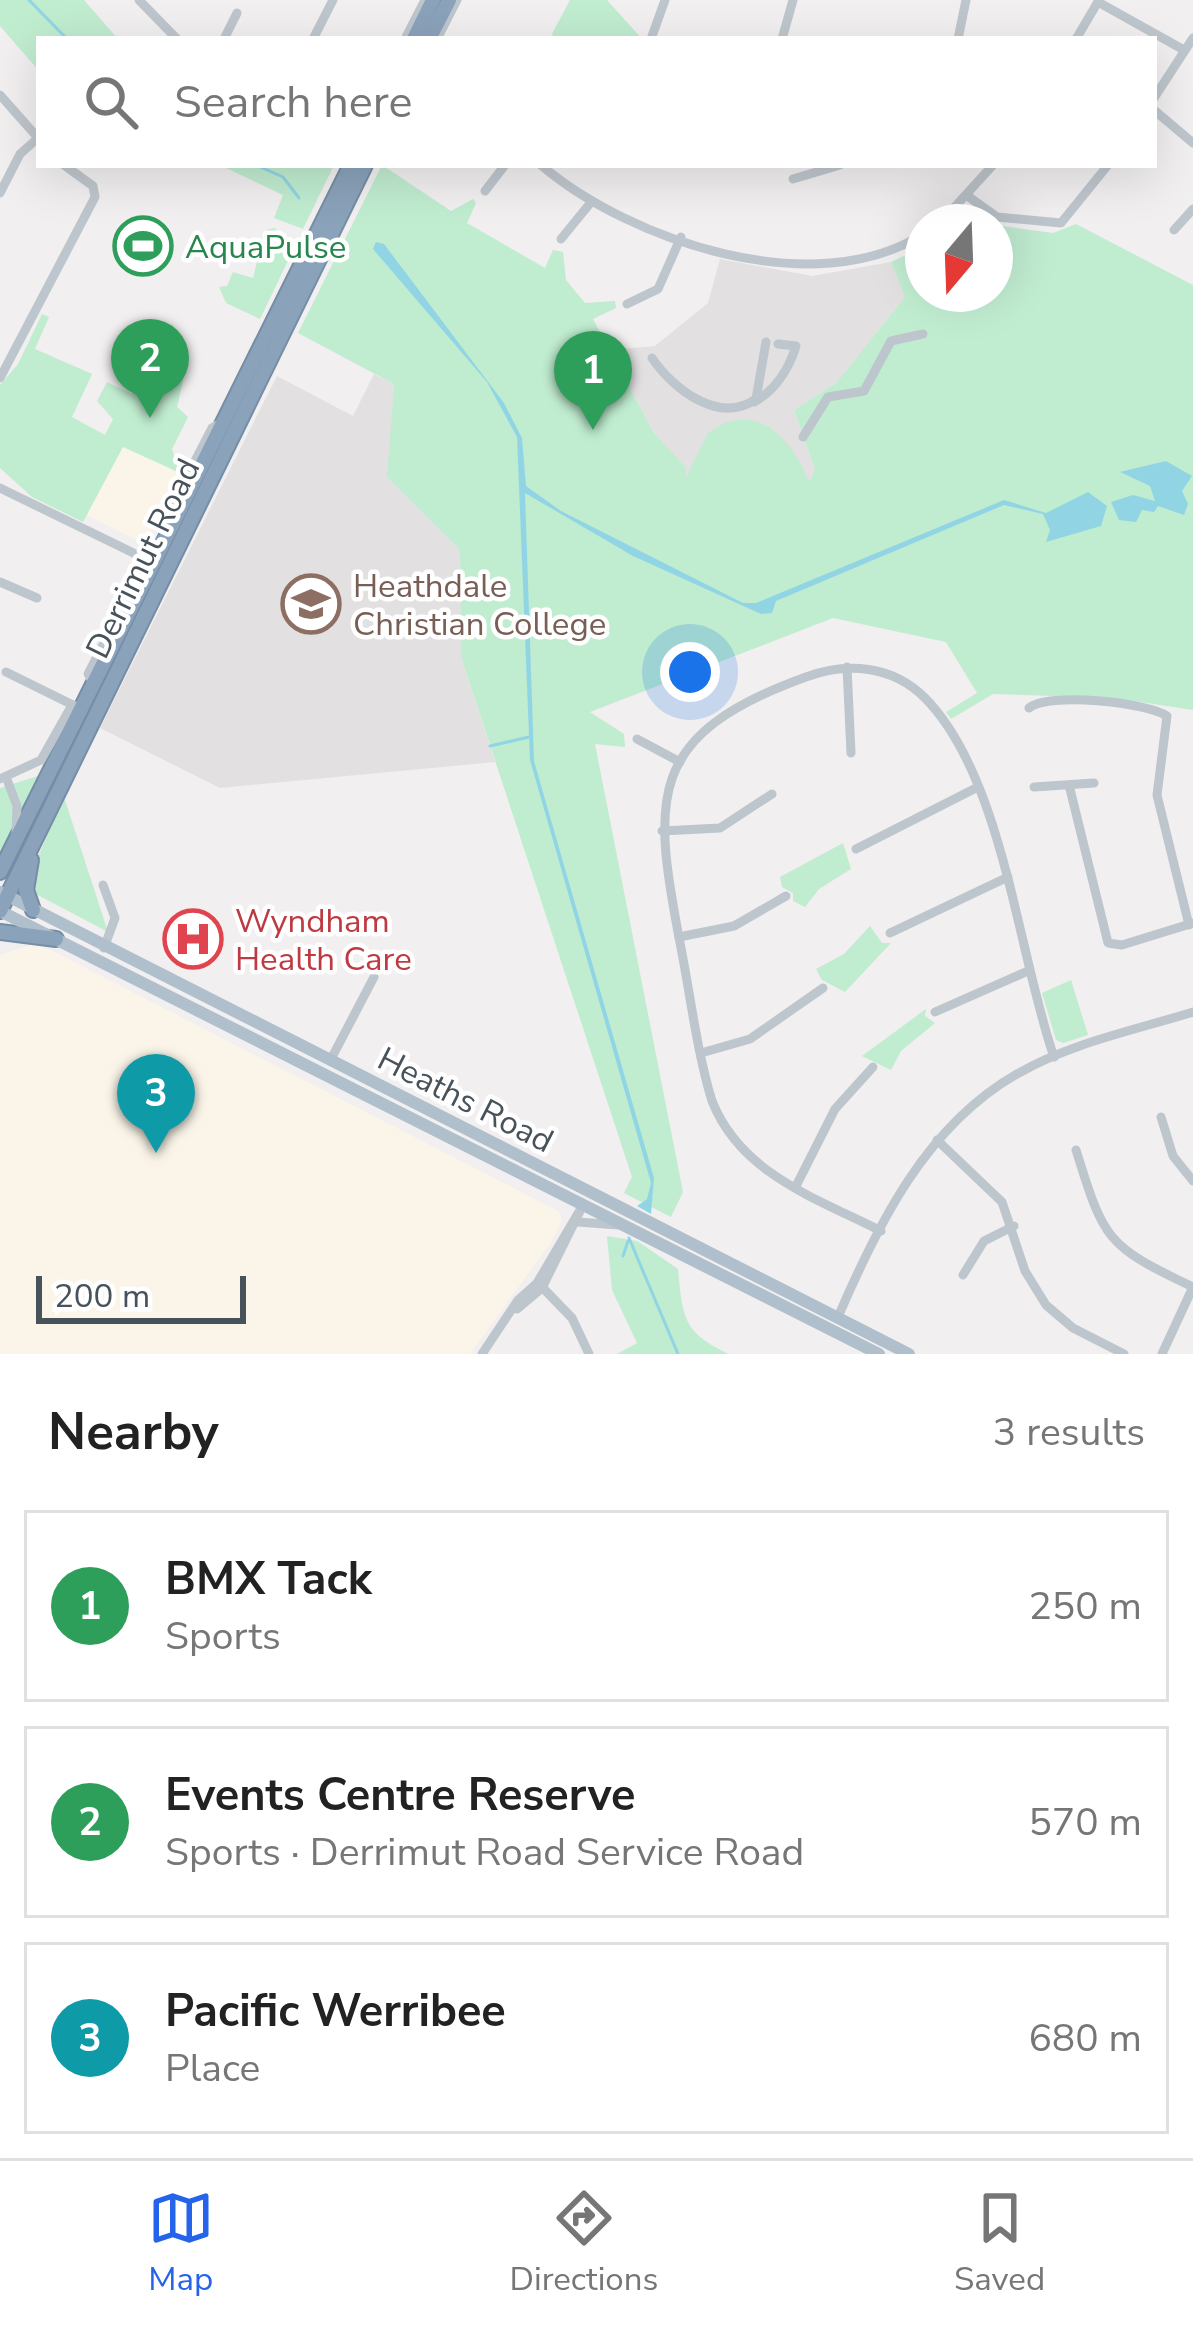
<!DOCTYPE html>
<html lang="en">
<head>
<meta charset="utf-8">
<style>
	body { margin:0; font-family:"Nunito Sans",sans-serif; background:#f2f2f2; color:#222 }
	.compass { position:absolute; left:905px; top:204px; width:108px; height:108px; border-radius:50%; background:#fff; box-shadow:0 12px 48px #0002; rotate:199deg }
	.scale { position:absolute; left:36px; bottom:30px; width:210px; box-sizing:border-box; padding-left:12px; border:6px solid #48525b; border-top:0; font-size:33px; line-height:42px; white-space:nowrap; color:#48525b; -webkit-text-stroke:9px #fff; paint-order:stroke }
	.you { position:absolute; left:690px; top:672px; width:42px; height:42px; margin:-30px; border:9px solid #fff; border-radius:50%; background:#1a73e8; box-shadow:0 0 0 18px #1a73e833 }
	.badge { display:grid; place-items:center; width:78px; height:78px; border-radius:50%; background:#2563eb; color:#fff; font-size:39px; font-weight:700 }
	.pin { position:absolute; translate:-50% -99px; filter:drop-shadow(0 3px 6px #0008) }
	.pin::after { content:''; position:absolute; top:63px; width:42px; height:36px; background:inherit; clip-path:polygon(0 0,100% 0,50% 100%) }
	.list { margin:0; padding:0; list-style:none }
	h2 { display:flex; justify-content:space-between; align-items:center; height:156px; margin:0; padding:0 48px; font-size:51px }
	h2 small { font-size:39px; font-weight:400; color:#767676 }
	.list li { display:grid; grid-template-columns:78px 1fr auto; gap:36px; align-items:center; box-sizing:border-box; height:192px; margin:0 24px 24px; padding:0 24px; border:3px solid #e0e0e0; border-radius:0px }
	.list b { display:block; font-size:45px; white-space:nowrap }
	.list p { margin:0; font-size:39px; white-space:nowrap; color:#767676 }
	.list em { font-size:39px; font-style:normal; color:#767676 }
	.icon { flex:none; width:66px; height:66px; fill:none; stroke:currentColor; stroke-width:2; stroke-linecap:round; stroke-linejoin:round }
	.map { position:relative; flex:none; width:1193px; height:1354px; overflow:hidden }
	.search { position:absolute; background:#fff; box-shadow:0 12px 48px #0002; left:36px; right:36px; top:36px; height:132px; display:flex; align-items:center; gap:30px; box-sizing:border-box; padding:0 42px; border-radius:0px; color:#767676; font-size:45px }
	.sheet { height:804px; background:#fff }
	nav { display:flex; justify-content:space-around; align-items:center; box-sizing:border-box; height:168px; border-top:3px solid #e0e0e0; background:#fff; font-size:33px; color:#767676 }
	nav a { display:grid; justify-items:center; gap:6px }
	nav .on { color:#2563eb }
	.map>svg:first-child { display:block }
	.commercial { fill:#fbf5e9 }
	.education { fill:#e2e0e0 }
	.green { fill:#c0ecd0 }
	.water { fill:#91d5e5 }
	.lines { fill:none; stroke-linecap:round; stroke-linejoin:round }
	.stream { stroke:#91d5e5; stroke-width:3 }
	.highway-casing { stroke:#758da6; stroke-width:18 }
	.minor { stroke:#bec6cd; stroke-width:9 }
	.major { stroke:#b0bfcc; stroke-width:12 }
	.highway { stroke:#8aa2ba; stroke-width:14 }
	.labels { text-anchor:middle; stroke-width:9; stroke-linejoin:round; paint-order:stroke }
	.leisure-label { font-size:33px; fill:#27864d; stroke:#fff; text-anchor:start }
	.street-label { font-size:33px; fill:#48525b; stroke:#fff }
	.education-label { font-size:33px; fill:#785e54; stroke:#fff; text-anchor:start }
	.health-label { font-size:33px; fill:#be3a42; stroke:#fff; text-anchor:start }
</style>
</head>
<body>
<div class="map">
<svg width="1193" height="1354" viewBox="0 0 1193 1354">
	<rect width="100%" height="100%" fill="#f1efef"/>
	<!-- commercial -->
	<g class="commercial">
		<polygon points="123,444 180,473 144,544 87,515"/>
		<polygon points="37,943 558,1211 562,1220 551,1242 470,1354 0,1354 0,955"/>
	</g>
	<!-- education -->
	<g class="education">
		<polygon points="720,259 812,276 891,262 905,297 836,383 794,410 815,469 810,479 813,511 795,554 765,570 742,571 711,556 686,519 677,461 654,433 610,350 655,346 708,303"/>
		<polygon points="374,374 394,384 388,477 460,550 461,657 495,762 220,788 100,728 277,376 353,416"/>
	</g>
	<!-- green -->
	<g class="green">
		<polygon points="0,0 84,0 118,39 39,39 39,71 0,26"/>
		<polygon points="570,0 607,0 642,39 555,39 552,34"/>
		<polygon points="220,165 334,165 303,229 274,218 283,195"/>
		<path d="M382,165L451,211L473,199L476,203L467,223L545,268L553,250L563,252L566,280L585,303L615,301L616,308L593,319L654,433L686,468V477L708,433C756,397 792,439 809,482L815,469L794,410L836,383L905,297L891,262L923,247V294H995V225L1053,233L1076,224L1193,285V710L1114,698L993,694L951,719L946,712L977,693L946,642L833,618L590,712L624,734L625,747L595,744L683,1192L671,1217L624,1193L632,1177L461,657L460,550L387,477L394,384L298,333Z"/>
		<polygon points="274,228 296,244 260,319 226,303 219,287 227,286 233,272 253,278 259,254 267,252 266,230"/>
		<polygon points="42,314 49,317 35,349 92,374 72,417 105,435 113,419 97,401 107,382 132,394 146,365 183,381 177,407 188,417 172,449 180,473 123,447 83,522 32,497 0,468 0,385 18,364"/>
		<polygon points="41,775 0,857 0,788"/>
		<polygon points="64,797 108,932 32,892 37,859"/>
		<polygon points="843,843 851,869 819,889 805,907 793,901 793,893 782,887 780,877"/>
		<polygon points="870,926 882,943 891,943 845,992 822,980 816,969 844,954"/>
		<polygon points="1071,980 1088,1035 1063,1043 1056,1040 1042,993"/>
		<polygon points="926,1009 925,1016 935,1023 901,1051 891,1070 862,1056"/>
		<path d="M607,1236L637,1241L678,1269C683,1319 683,1332 729,1354H617L637,1343L612,1290Z"/>
	</g>
	<!-- water -->
	<g class="water">
		<polygon points="376,242 384,244 504,403 522,438 526,486 561,511 743,603 756,603 1004,500 1046,513 1088,492 1107,506 1101,526 1046,542 1050,530 1043,514 1004,505 776,601 772,613 761,614 633,556 525,493 534,761 654,1178 651,1214 637,1206 647,1199 651,1183 530,760 517,437 487,382 373,249"/>
		<polygon points="1166,461 1192,476 1182,491 1188,504 1184,515 1158,506 1154,512 1142,510 1136,522 1119,520 1111,502 1133,495 1155,501 1150,486 1120,472"/>
	</g>
	<g class="lines">
		<!-- stream -->
		<g class="stream">
			<polyline points="29,0 67,39"/>
			<polyline points="256,165 283,177 299,198"/>
			<polyline points="490,746 529,737"/>
			<polyline points="629,1238 678,1354"/>
			<polyline points="623,1256 628,1241"/>
		</g>
		<!-- highway casing -->
		<g class="highway-casing">
			<g id="highway">
				<polyline points="414,39 433,0"/>
				<polyline points="429,39 449,0"/>
				<polyline points="31,860 26,890 33,910"/>
				<polyline points="0,872 351,165"/>
				<polyline points="0,911 365,165"/>
				<polyline points="0,932 56,939"/>
			</g>
		</g>
		<!-- minor -->
		<g class="minor">
			<polyline points="139,0 177,39"/>
			<polyline points="1098,2 1184,50"/>
			<polyline points="224,39 237,13"/>
			<polyline points="313,39 333,0"/>
			<polyline points="405,39 425,0"/>
			<polyline points="437,39 457,0"/>
			<polyline points="651,39 665,0"/>
			<polyline points="782,39 793,0"/>
			<polyline points="958,39 966,0"/>
			<polyline points="1076,39 1099,0"/>
			<polyline points="0,95 39,139"/>
			<polyline points="1154,98 1193,38"/>
			<polyline points="1154,110 1193,143"/>
			<path d="M541,165C630,241 815,303 923,234"/>
			<polyline points="793,179 840,165"/>
			<polyline points="485,191 505,165"/>
			<polyline points="0,193 20,154 38,138"/>
			<polyline points="969,197 997,217 1061,223 1108,165"/>
			<polyline points="941,222 993,165"/>
			<polyline points="1174,230 1193,209"/>
			<polyline points="561,239 592,201"/>
			<polyline points="627,304 658,289 681,237"/>
			<path d="M652,358C673,389 719,425 756,399L766,342"/>
			<polyline points="0,378 95,197 93,186 64,165"/>
			<path d="M754,402C775,391 789,369 796,346L778,344"/>
			<polyline points="803,437 828,397 864,391 891,341 923,334"/>
			<polyline points="0,488 154,563"/>
			<polyline points="169,532 163,529 165,519 212,428 223,422"/>
			<polyline points="0,582 37,598"/>
			<polyline points="126,599 135,579"/>
			<polyline points="847,667 851,753"/>
			<polyline points="6,672 77,707"/>
			<polyline points="94,684 88,674 126,599 136,600"/>
			<path d="M1029,708C1048,692 1146,702 1167,716L1157,795L1189,925"/>
			<polyline points="637,739 680,762"/>
			<polyline points="6,777 17,806 16,835"/>
			<polyline points="0,779 41,760 72,705"/>
			<polyline points="1069,785 1108,943 1122,945 1193,923"/>
			<polyline points="1034,787 1094,783"/>
			<polyline points="662,831 720,828 772,794"/>
			<polyline points="856,849 976,788"/>
			<polyline points="103,885 115,918 104,948"/>
			<polyline points="890,933 1008,877"/>
			<polyline points="679,937 734,926 786,896"/>
			<polyline points="935,1012 1028,971"/>
			<polyline points="701,1053 750,1039 823,988"/>
			<polyline points="330,1061 374,977"/>
			<polyline points="1161,1117 1173,1156 1193,1181"/>
			<polyline points="937,1140 1002,1202 1025,1271 1046,1305 1073,1328 1124,1354"/>
			<path d="M1076,1150C1104,1240 1106,1246 1193,1287"/>
			<polyline points="795,1188 835,1109 873,1067"/>
			<polyline points="578,1222 618,1225"/>
			<path d="M881,1231C816,1198 741,1174 712,1101C697,1052 691,999 681,948C652,798 645,735 806,677C847,662 892,665 925,698C1003,777 1018,954 1054,1057"/>
			<polyline points="963,1275 984,1241 1014,1226"/>
			<polyline points="541,1286 572,1318 589,1354"/>
			<polyline points="517,1309 542,1288 583,1205"/>
			<path d="M838,1317C878,1224 926,1126 1017,1074C1070,1043 1135,1030 1193,1012"/>
			<polyline points="482,1354 518,1300 537,1283 583,1205"/>
			<polyline points="1162,1354 1193,1287"/>
		</g>
		<!-- major -->
		<g class="major">
			<polyline points="0,892 909,1354"/>
			<polyline points="0,911 879,1354"/>
		</g>
		<!-- highway -->
		<use href="#highway" class="highway"/>
	</g>
	<!-- icons -->
	<defs>
		<g id="stadium-ring" transform="scale(3)"><circle r="9.5" fill="#fff" stroke="#2e9e5b" stroke-width="1.5"/><path d="M0-5a6.5 5 0 1 0 0 10a6.5 5 0 1 0 0-10ZM-3.5-1.8h7v3.6h-7Z" fill="#2e9e5b"/></g>
		<g id="school-ring" transform="scale(3)"><circle r="9.5" fill="#fff" stroke="#8d6e63" stroke-width="1.5"/><path d="M0-5L7-2L0 1L-7-2ZM-4 1L0 2.5L4 1V4Q0 6-4 4Z" fill="#8d6e63"/></g>
		<g id="hospital-ring" transform="scale(3)"><circle r="9.5" fill="#fff" stroke="#e0444e" stroke-width="1.5"/><path d="M-5-5h3v3.5h4V-5h3V5h-3V1.5h-4V5h-3Z" fill="#e0444e"/></g>
	</defs>
	<g fill-rule="evenodd">
		<use href="#stadium-ring" x="143" y="246"/>
		<use href="#school-ring" x="311" y="604"/>
		<use href="#hospital-ring" x="193" y="939"/>
	</g>
	<g class="labels">
		<!-- leisure labels -->
		<g class="leisure-label">
			<text x="185" y="258">AquaPulse</text>
		</g>
		<!-- street labels -->
		<g class="street-label">
			<text transform="translate(142 558) rotate(-64)" y="12">Derrimut Road</text>
			<text transform="translate(466 1099) rotate(27)" y="12">Heaths Road</text>
		</g>
		<!-- education labels -->
		<g class="education-label">
			<text x="353" y="597">Heathdale<tspan x="353" dy="38">Christian College</tspan></text>
		</g>
		<!-- health labels -->
		<g class="health-label">
			<text x="235" y="932">Wyndham<tspan x="235" dy="38">Health Care</tspan></text>
		</g>
	</g>
</svg>
<svg class="compass" viewBox="-18 -18 36 36"><path d="M0-13l5 13h-10z" fill="#e53935"/><path d="M0 13l5-13h-10z" fill="#767676"/></svg>
<div class="scale">200 m</div>
<div class="you"></div>
<div class="pin badge" style="left:593px;top:430px;background:#2e9e5b">1</div>
<div class="pin badge" style="left:150px;top:418px;background:#2e9e5b">2</div>
<div class="pin badge" style="left:156px;top:1153px;background:#0f9aa8">3</div>
<div class="search"><svg class="icon" aria-label="search" viewBox="0 0 24 24"><circle cx="10" cy="10" r="6"/><path d="M15 15l6 6"/></svg>Search here</div>
</div>
<section class="sheet">
<h2>Nearby<small>3 results</small></h2>
<ul class="list">
<li><span class="badge" style="background:#2e9e5b">1</span><div><b>BMX Tack</b><p>Sports</p></div><em>250 m</em></li>
<li><span class="badge" style="background:#2e9e5b">2</span><div><b>Events Centre Reserve</b><p>Sports · Derrimut Road Service Road</p></div><em>570 m</em></li>
<li><span class="badge" style="background:#0f9aa8">3</span><div><b>Pacific Werribee</b><p>Place</p></div><em>680 m</em></li>
</ul>
</section>
<nav>
<a class="on"><svg class="icon" aria-label="map" viewBox="0 0 24 24"><path d="M3 6l6-2 6 2 6-2v14l-6 2-6-2-6 2zM9 4v14M15 6v14"/></svg>Map</a>
<a><svg class="icon" aria-label="directions" viewBox="0 0 24 24"><path d="M12 3l9 9-9 9-9-9zM9 14v-3h6M13 9l2 2-2 2"/></svg>Directions</a>
<a><svg class="icon" aria-label="saved" viewBox="0 0 24 24"><path d="M7 4h10v16l-5-4-5 4z"/></svg>Saved</a>
</nav>
</body>
</html>
